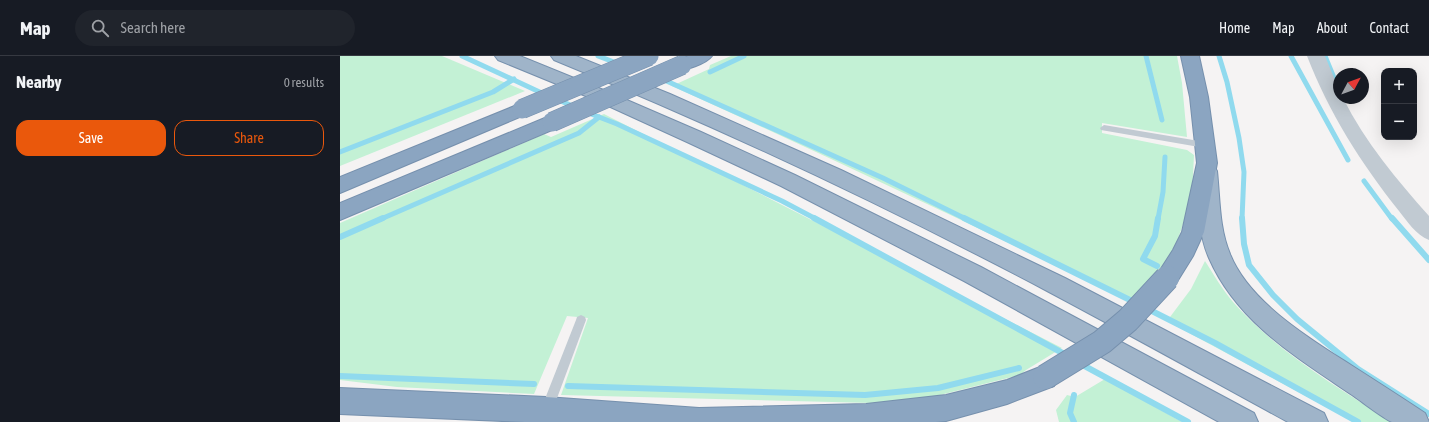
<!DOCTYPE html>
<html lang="en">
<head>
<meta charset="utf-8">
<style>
	body { margin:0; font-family:"Asap Condensed",sans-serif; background:#20242c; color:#f1f3f6 }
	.controls { position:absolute; right:12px; top:12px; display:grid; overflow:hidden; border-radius:8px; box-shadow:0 4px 16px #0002 }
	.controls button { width:36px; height:36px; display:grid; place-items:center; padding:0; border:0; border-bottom:1px solid #363941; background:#171b24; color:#f1f3f6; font:20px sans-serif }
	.compass { position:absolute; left:993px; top:12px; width:36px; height:36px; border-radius:50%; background:#171b24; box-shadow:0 4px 16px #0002; rotate:49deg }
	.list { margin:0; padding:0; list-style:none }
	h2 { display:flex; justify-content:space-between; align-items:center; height:52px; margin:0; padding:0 16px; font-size:17px }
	h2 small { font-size:13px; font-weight:400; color:#9ea1a6 }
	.actions { display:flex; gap:8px; padding:12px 16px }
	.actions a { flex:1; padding:9px 0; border:1px solid #ea580c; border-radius:12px; text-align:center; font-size:14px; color:#ea580c }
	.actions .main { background:#ea580c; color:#fff }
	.icon { flex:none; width:22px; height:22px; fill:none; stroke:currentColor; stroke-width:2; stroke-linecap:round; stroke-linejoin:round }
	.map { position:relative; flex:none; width:1089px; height:366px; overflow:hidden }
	header { display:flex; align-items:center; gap:24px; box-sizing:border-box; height:56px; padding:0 20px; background:#171b24; border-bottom:1px solid #363941 }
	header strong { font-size:19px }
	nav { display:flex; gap:22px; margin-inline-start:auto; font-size:14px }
	.search { width:280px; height:36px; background:#20242c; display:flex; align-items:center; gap:10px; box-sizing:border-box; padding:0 14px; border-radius:22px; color:#9ea1a6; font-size:15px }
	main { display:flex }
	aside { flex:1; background:#171b24 }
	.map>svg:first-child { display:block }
	.green { fill:#c3f1d5 }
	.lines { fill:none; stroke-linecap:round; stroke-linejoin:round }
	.stream-far1 { stroke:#90daee; stroke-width:5 }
	.stream { stroke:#90daee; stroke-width:6 }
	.trunk-casing { stroke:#7690ad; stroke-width:2 }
	.motorway-casing { stroke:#7690ad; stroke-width:2 }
	.service { fill:#c1cad2; fill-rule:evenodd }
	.tertiary { fill:#c1cad2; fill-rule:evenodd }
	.trunk { fill:#9fb4c9; fill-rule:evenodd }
	.motorway { fill:#8ba5c1; fill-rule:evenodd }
	.motorway-bridge-far1-casing { stroke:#7690ad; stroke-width:20; stroke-linecap:butt }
	.motorway-bridge-casing { stroke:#7690ad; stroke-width:26; stroke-linecap:butt }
	.motorway-bridge-far1 { stroke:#8ba5c1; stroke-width:19 }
	.motorway-bridge { stroke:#8ba5c1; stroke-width:24 }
</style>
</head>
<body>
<header>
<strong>Map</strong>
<div class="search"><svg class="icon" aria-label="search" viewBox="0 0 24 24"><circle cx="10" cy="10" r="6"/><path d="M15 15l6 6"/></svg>Search here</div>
<nav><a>Home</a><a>Map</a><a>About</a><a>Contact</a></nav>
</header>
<main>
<aside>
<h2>Nearby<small>0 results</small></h2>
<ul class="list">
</ul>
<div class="actions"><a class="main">Save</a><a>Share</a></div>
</aside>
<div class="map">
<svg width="1089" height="366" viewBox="0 0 1089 366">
	<rect width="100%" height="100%" fill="#f5f3f3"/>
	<!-- green -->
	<g class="green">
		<polygon points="0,0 102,0 185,35 0,110"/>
		<path d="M391,0H837L842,27L847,81L762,67V77L847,94L854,99L852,141L834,195L818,217L792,247C640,172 487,100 332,30L369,13L370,9Z"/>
		<polygon points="264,58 722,292 686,314 680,319 596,340 532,347 221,339 248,262 227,260 194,338 57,331 0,324 0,167 204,78 211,81"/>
		<path d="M865,205C874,219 882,233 893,246C937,296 996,330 1051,366H1014L827,265L851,233Z"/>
		<polygon points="765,323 842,366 719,366 716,354 727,339 735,341"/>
	</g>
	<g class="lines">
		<!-- stream-far1 -->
		<g class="stream-far1">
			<polyline points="122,0 206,39"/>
			<polyline points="258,0 279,8"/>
			<polyline points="806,0 822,64"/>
			<polyline points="879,0 887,26 899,82 904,116 902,163"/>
			<polyline points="951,0 1008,104"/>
			<polyline points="985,0 999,34"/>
			<polyline points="370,16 404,0"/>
			<polyline points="322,23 543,122 626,163"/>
			<polyline points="216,43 235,51"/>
			<polyline points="246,56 277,68 442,145 476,163"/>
			<polyline points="0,96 153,36 174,23"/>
			<polyline points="1024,125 1052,163"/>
			<polyline points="41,163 239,77 259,61"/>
			<polyline points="818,163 823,136 825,101"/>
		</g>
		<!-- stream -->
		<g class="stream">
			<polyline points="474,162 728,300"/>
			<polyline points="624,162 796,247"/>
			<polyline points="902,162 904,188 909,209 933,239 957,263 1018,313 1089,358"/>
			<polyline points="1052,162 1089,204"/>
			<polyline points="0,181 43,162"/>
			<polyline points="817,210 803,203 815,180 818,162"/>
			<polyline points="806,252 875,287 1018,366"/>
			<polyline points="739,307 848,366"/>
			<polyline points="0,320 194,328"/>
			<polyline points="228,330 525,339 598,332 679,312"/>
			<polyline points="734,339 730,357 734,366"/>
		</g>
		<!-- trunk casing -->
		<g class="trunk-casing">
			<g id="trunk">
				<polygon points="155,0 180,0 266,35 361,76 455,119 641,211 914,357 918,366 879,366 624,225 441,130 347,86 253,43 158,4"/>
				<path d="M211,0H236L330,38L501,114L725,222L984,357L988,366H948C869,323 790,279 709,236C548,151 383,73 214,4Z"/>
				<path d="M867,107L874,110L877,115C880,143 879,172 890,198C909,246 970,283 1011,309C1036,325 1061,341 1085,357L1089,366C1081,366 1059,366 1052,366C1044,363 1021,345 1012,339C956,301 897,266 869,202C857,175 859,144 857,115L860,110Z"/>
			</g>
		</g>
		<!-- motorway casing -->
		<g class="motorway-casing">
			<g id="motorway">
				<path d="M348,0H372C366,8 345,15 336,13L333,9L336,5Z"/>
				<polygon points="841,0 859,0 868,41 877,107 864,176 853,200 835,229 827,232 819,229 815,222 833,194 842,176 857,107 850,41"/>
				<polygon points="182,47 189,49 191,53 189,57 0,137 0,121"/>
				<polygon points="212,59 219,61 221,66 219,71 0,164 0,147"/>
				<polygon points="705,309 714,312 718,321 714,330 667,348 606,365 596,366 185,366 0,358 0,332 206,341 359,352 526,348 606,339 667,324"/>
			</g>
		</g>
		<!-- service -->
		<g class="service">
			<polygon points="764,69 865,86 869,89 865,92 761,74 760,72"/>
			<polygon points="241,259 245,261 246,264 213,353 211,357 207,359 203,357 201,353 236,264 237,261"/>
		</g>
		<!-- tertiary -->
		<path class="tertiary" d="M967,0H985L999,34V42H1003C1025,86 1057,124 1089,160V184C1076,179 1067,165 1059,155C1021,107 989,57 967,0Z"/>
		<!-- trunk -->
		<use href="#trunk" class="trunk"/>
		<!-- motorway -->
		<use href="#motorway" class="motorway"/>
		<!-- motorway-bridge-far1 casing -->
		<g class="motorway-bridge-far1-casing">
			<g id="motorway-bridge-far1">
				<polyline points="182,53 309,0"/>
				<polyline points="212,66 342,9"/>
			</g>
		</g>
		<!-- motorway-bridge casing -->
		<g class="motorway-bridge-casing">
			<polyline id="motorway-bridge" points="705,321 762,286 788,264 827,222"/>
		</g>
		<!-- motorway-bridge-far1 -->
		<use href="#motorway-bridge-far1" class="motorway-bridge-far1"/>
		<!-- motorway-bridge -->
		<use href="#motorway-bridge" class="motorway-bridge"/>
	</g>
</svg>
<div class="controls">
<button>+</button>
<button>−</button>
</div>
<svg class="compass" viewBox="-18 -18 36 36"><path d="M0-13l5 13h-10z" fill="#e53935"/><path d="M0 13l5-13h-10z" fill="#9ea1a6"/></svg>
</div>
</main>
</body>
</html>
